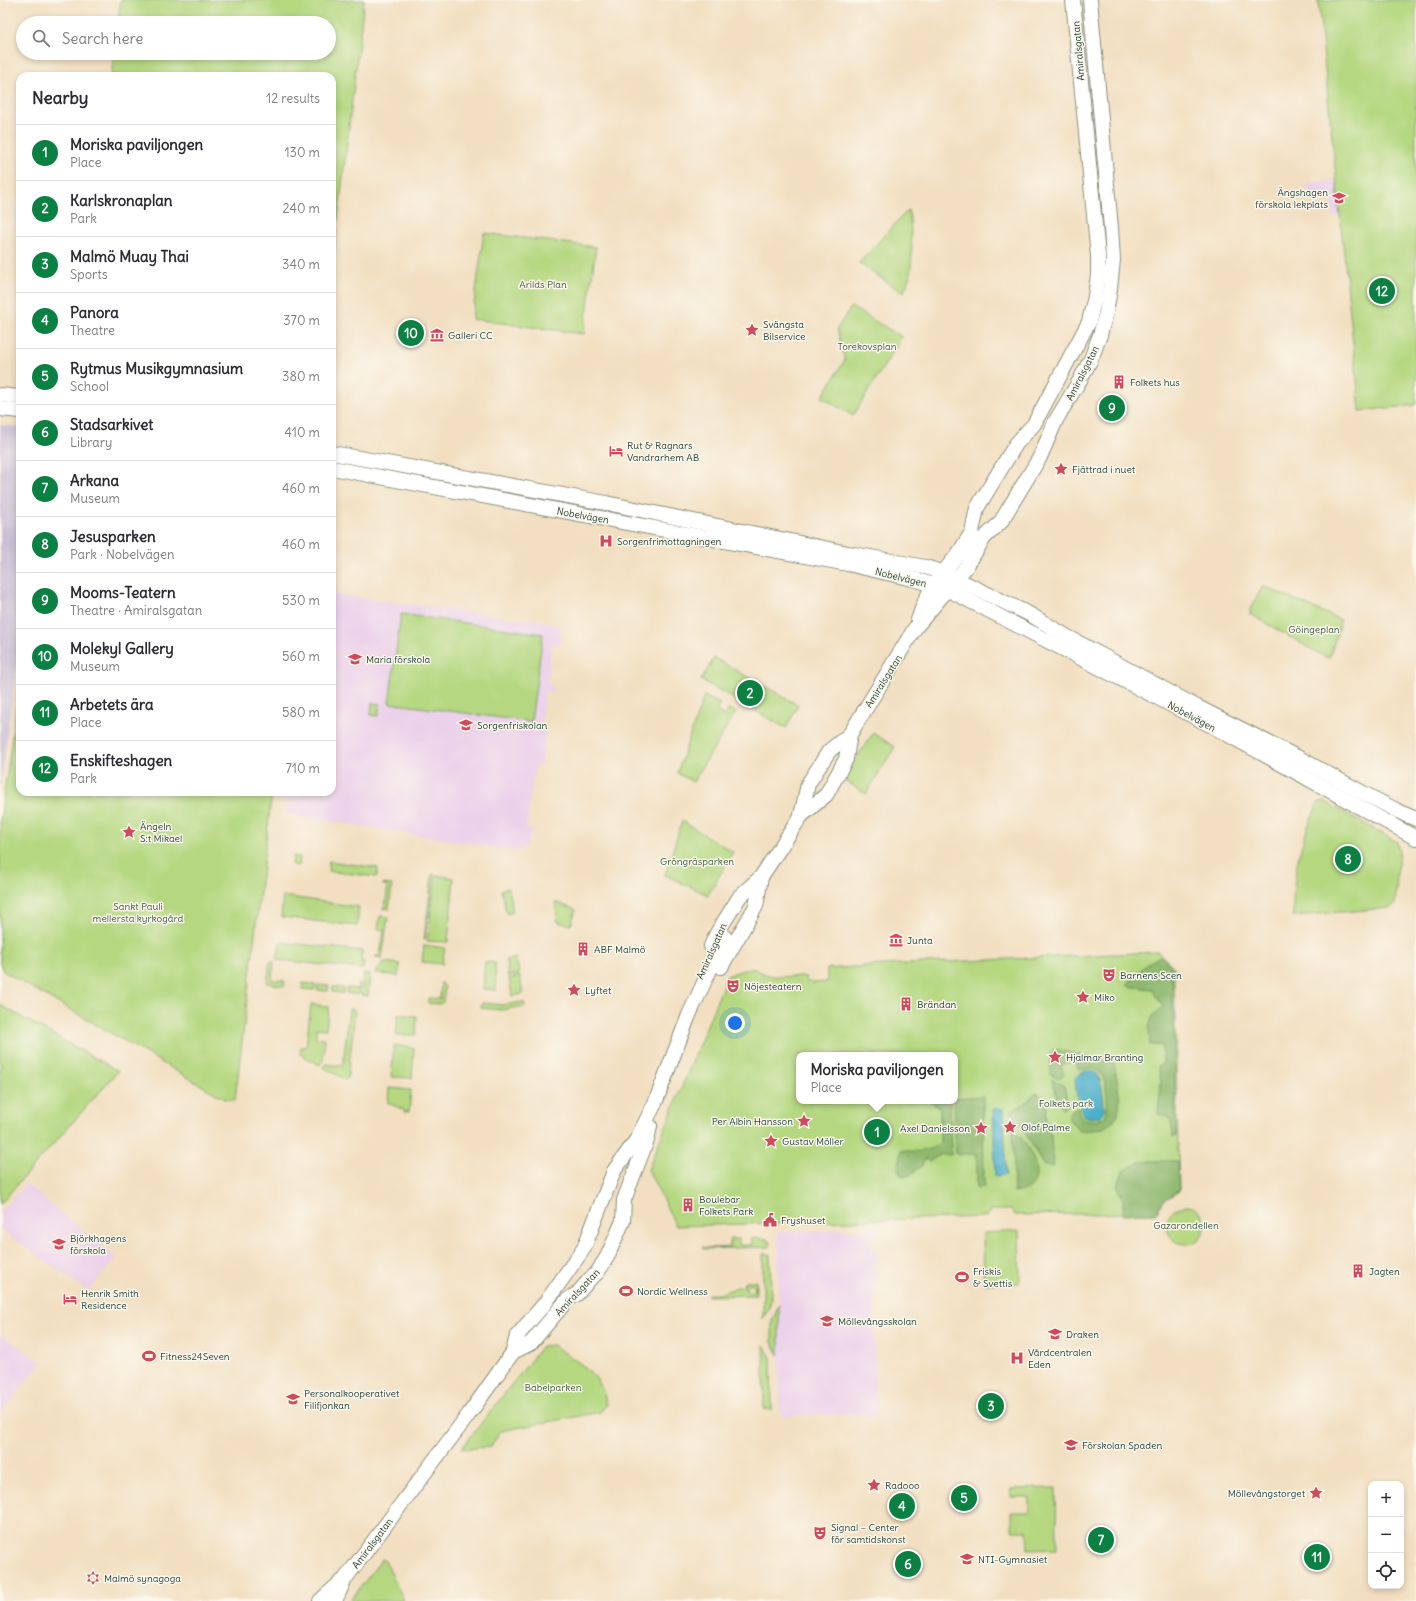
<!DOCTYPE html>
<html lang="en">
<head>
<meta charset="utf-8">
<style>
	body { margin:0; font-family:Delius,sans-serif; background:#f2f2f3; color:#2b2b33 }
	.controls { position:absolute; right:12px; bottom:12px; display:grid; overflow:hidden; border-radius:8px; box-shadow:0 2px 6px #0003 }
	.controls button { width:36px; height:36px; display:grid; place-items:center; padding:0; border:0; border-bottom:1px solid #e1e1e2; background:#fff; color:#2b2b33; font:20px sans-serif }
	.you { position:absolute; left:735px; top:1023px; width:14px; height:14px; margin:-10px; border:3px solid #fff; border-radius:50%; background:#1a73e8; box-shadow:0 0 0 6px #1a73e833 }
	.badge { display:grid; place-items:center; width:26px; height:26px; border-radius:50%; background:#0b8043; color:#fff; font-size:13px; font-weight:700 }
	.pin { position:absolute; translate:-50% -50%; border:2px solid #fff; box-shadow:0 1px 4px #0006 }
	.popup { position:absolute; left:796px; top:1052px; width:162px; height:52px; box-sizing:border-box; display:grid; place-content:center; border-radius:8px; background:#fff; filter:drop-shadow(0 1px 3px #0005); font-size:13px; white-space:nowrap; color:#7c7c81 }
	.popup b { font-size:15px; color:#2b2b33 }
	.popup::after { content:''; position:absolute; left:50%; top:100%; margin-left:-8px; border:8px solid transparent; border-top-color:#fff }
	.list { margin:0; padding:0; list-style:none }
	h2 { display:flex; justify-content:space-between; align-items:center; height:52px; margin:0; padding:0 16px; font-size:17px }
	h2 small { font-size:13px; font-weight:400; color:#7c7c81 }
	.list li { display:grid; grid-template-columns:26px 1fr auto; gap:12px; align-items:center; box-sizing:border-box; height:56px; padding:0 16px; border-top:1px solid #e1e1e2 }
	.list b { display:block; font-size:15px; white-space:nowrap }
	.list p { margin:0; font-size:13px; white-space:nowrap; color:#7c7c81 }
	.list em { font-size:13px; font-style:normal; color:#7c7c81 }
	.icon { flex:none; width:22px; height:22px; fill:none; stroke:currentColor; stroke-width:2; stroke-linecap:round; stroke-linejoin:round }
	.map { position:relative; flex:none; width:1416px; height:1601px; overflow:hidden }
	.search { position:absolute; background:#fff; box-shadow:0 2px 6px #0003; left:16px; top:16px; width:320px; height:44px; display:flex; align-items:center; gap:10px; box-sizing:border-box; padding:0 14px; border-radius:22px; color:#7c7c81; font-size:15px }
	.panel { position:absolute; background:#fff; box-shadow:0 2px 6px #0003; left:16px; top:72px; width:320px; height:724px; border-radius:12px }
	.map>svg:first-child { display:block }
	.built { fill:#ecd1ea }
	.industrial { fill:#cbbfd5 }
	.green { fill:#b4d77f; stroke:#6a8a5a; fill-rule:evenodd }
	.forest { fill:#8fb86e; stroke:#577a51 }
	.water { fill:#4caecb; stroke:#367680 }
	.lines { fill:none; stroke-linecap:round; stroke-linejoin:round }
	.major-casing { stroke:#888e7a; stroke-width:16 }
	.major { stroke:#fff; stroke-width:14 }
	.labels { text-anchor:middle; stroke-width:3; stroke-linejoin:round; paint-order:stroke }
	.street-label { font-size:10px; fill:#1f3d34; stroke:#fbf7ec }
	.poi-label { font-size:10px; fill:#1f3d34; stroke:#fbf7ec; text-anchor:start }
	.park-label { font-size:10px; fill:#3d5c43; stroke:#fbf7ec }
</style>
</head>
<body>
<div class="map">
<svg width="1416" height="1601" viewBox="0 0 1416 1601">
	<rect width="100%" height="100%" fill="#fbf7ec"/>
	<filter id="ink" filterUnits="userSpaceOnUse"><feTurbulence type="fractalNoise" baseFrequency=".025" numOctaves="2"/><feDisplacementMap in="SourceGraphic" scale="8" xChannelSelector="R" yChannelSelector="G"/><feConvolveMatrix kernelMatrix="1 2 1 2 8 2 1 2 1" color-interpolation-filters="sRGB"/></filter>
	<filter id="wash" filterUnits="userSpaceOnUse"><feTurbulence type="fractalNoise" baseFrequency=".012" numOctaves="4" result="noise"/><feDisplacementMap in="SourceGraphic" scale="16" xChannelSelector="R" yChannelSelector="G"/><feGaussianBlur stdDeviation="0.9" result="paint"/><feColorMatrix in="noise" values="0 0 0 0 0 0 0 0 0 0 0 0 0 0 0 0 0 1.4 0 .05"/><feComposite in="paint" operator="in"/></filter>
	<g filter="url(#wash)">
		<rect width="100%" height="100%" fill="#f2dfc1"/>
		<!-- built -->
		<g class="built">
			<polygon points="1345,179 1349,215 1333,217 1331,197 1309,200 1307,183"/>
			<polygon points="332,594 554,623 559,627 561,633 559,645 552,644 547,684 553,685 552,692 545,691 540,731 546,732 541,766 535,766 526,829 532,831 527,845 518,851 286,814 288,792 332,792"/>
			<polygon points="26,1184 116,1258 88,1291 0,1229 0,1212"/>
			<polygon points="877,1229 877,1234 872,1236 870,1239 871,1245 876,1253 878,1259 874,1264 874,1271 877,1279 874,1285 875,1393 878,1399 877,1411 875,1415 868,1417 862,1414 794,1415 788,1418 785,1417 782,1415 780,1410 778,1232"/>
			<polygon points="0,1335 42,1362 0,1414"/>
		</g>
		<!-- industrial -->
		<polygon class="industrial" points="0,425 20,427 20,637 0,789"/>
		<!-- green -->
		<g class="green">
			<polygon points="121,0 364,0 332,270 332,76 111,76 114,53 329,53 329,23 118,23"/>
			<polygon points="1318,0 1416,0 1416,405 1360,411"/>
			<path d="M908,210L910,217C911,242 916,270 903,293L859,263Z"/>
			<polygon points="484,233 596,247 584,334 472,319"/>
			<polygon points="851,307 902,337 853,416 822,397 845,360 837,329"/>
			<polygon points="1263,586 1341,620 1330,656 1328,657 1325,657 1250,614 1250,610"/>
			<polygon points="401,614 543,634 531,722 389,703"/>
			<polygon points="714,658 798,705 786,728 701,680"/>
			<polygon points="20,681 20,792 272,792 235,1100 225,1099 3,971 0,963 0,821"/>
			<polygon points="704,696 720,704 716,710 724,716 729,709 736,712 693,782 677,773"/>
			<polygon points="372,703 380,704 378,716 371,715"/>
			<polygon points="873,733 895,747 866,794 843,779"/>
			<path d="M1324,801L1397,842L1399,851L1395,904L1390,908L1293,916C1293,869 1299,846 1318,803Z"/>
			<polygon points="682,821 733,852 708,895 665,875"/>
			<polygon points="293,856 300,857 299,866 292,865"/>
			<polygon points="329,861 378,868 377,877 328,871"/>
			<polygon points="434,874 429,917 427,917 425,940 424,940 432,875"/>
			<polygon points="436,875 454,878 448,942 427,941"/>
			<polygon points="383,884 392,885 389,909 382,908 385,907 388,886 383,885"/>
			<polygon points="508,888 513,912 507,914 501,890"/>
			<polygon points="283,896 359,907 357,926 281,917"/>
			<polygon points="555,902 576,910 571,925 558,922"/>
			<polygon points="380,916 388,917 382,958 375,957 376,956 380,956 384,930 378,929"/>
			<polygon points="280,942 362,951 361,962 364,962 363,969 277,960"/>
			<polygon points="424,945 445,948 442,964 422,962"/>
			<path d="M1158,952L1174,967L1179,1191L1164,1200L1156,1213L1015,1215L1011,1210H990L987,1217L676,1226L648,1170L727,976L737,972L752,968L770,976L806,977V982H811L812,983L827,982V969L882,965ZM799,1055H955V1101H799Z"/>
			<polygon points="516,958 519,974 508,976 506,960"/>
			<polygon points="270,962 274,962 274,963 272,980 285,981 284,986 267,983"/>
			<polygon points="384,962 400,964 398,976 376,973 377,970"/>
			<polygon points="485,962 495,963 496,990 483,989"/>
			<polygon points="364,973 370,974 368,996 361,995"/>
			<polygon points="520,976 523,994 512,996 509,978"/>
			<polygon points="441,982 445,986 443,1002 439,1004 428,1003 428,998 440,999"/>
			<polygon points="303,983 315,985 314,990 302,989"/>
			<polygon points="358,984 360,984 358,995 346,993 347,988 358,989"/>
			<polygon points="317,985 329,986 328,991 317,990"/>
			<polygon points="333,987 344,988 343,993 332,992"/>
			<polygon points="524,1002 525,1006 501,1010 481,1008 482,1003 503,1005"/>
			<polygon points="311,1004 329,1007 326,1029 316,1028 316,1038 325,1039 323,1059 320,1065 300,1054 301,1047 306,1047"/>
			<polygon points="0,1005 118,1071 0,1204"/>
			<polygon points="349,1009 353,1009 355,1011 348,1076 347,1079 344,1079 323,1067 325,1064 343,1066"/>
			<polygon points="398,1014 417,1016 416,1035 396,1035"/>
			<polygon points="394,1045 414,1048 412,1078 391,1077"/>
			<polygon points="389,1088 411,1090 409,1112 404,1112 404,1110 388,1103"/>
			<circle cx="1186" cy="1225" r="19"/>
			<polygon points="1019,1231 1020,1283 984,1284 983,1233"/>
			<polygon points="752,1238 767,1239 770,1243 770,1247 703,1249 703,1246 705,1248 730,1247 730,1239 739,1239 739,1245 752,1245"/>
			<polygon points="763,1254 770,1254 771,1299 770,1305 763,1319"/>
			<polygon points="745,1281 756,1281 756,1295 708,1296 708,1294 720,1294 736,1287 746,1287 747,1291 754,1291 755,1285 743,1285"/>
			<polygon points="779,1305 779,1355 772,1342 772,1321"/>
			<path d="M553,1345C577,1362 604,1374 606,1405L600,1412L501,1431L490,1447L461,1449L542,1346Z"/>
			<polygon points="764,1345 771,1358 772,1410 764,1409"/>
			<polygon points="1056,1488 1057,1549 1028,1550 1027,1530 1012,1530 1012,1512 1029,1512 1029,1497 1011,1497 1011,1489"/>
			<polygon points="382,1559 385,1560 404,1601 350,1601"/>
		</g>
		<!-- forest -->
		<g class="forest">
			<polygon points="1160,956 1172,967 1176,1136 1173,1137 1171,1121 1168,1116 1158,1114 1161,1082 1158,1066 1163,1065 1162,1045 1150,1045 1149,1029 1152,1017 1163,1007 1152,989 1127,986 1135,975 1147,964"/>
			<path d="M1054,1049L1104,1061L1113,1060C1116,1072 1122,1102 1118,1113C1116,1119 1108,1126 1103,1129L1079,1131L1068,1118L1072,1110L1076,1108L1078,1109C1078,1111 1079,1113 1080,1115C1086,1123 1101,1122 1106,1115C1109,1105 1107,1075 1097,1070C1090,1066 1084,1070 1078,1069L1075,1062L1071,1061L1061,1065L1064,1074L1059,1078L1051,1075L1050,1058Z"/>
			<polygon points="1052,1079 1064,1086 1068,1104 1065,1108 1062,1108 1058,1100"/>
			<polygon points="1038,1093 1047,1105 1046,1122 1051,1136 1053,1167 1043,1165 1020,1123 1012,1121 1012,1111 1027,1102 1032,1096"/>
			<polygon points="983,1096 984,1187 977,1188 977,1154 956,1154 954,1101 955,1098"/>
			<polygon points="930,1101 950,1101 951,1127 940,1127 940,1107"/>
			<path d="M1013,1130C1019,1133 1021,1138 1025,1143C1037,1161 1046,1191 1014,1192Z"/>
			<path d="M940,1132H951V1155L942,1154L929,1161L926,1158L923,1160L922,1166L914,1171L913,1174L907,1176H902L898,1171L901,1150C915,1152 928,1153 940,1143Z"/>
			<polygon points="1141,1161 1178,1161 1179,1191 1164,1200 1156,1213 1123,1214 1123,1200 1117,1187 1123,1171"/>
		</g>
		<!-- water -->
		<g class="water">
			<path d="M1086,1071H1092L1097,1073C1103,1087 1104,1098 1104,1113L1100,1117C1097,1117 1091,1119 1087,1117C1078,1114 1075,1087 1075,1078L1080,1073Z"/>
			<polygon points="993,1109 1004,1109 1006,1175 995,1176"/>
		</g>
	</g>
	<g filter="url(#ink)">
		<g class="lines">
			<!-- major casing -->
			<g class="major-casing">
				<g id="major">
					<polyline points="0,395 20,397"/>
					<polyline points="0,409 20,411"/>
					<polyline points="332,453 606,503 848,553 925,567 942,572 1031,615 1066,636 1197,707 1299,758 1363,793 1404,814 1416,819"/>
					<polyline points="332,468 848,564 917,580 947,589 1214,727 1416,838"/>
					<polyline points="918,620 925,601 933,585 959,553 972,532 977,508 1016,444 1034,424 1089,322 1095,296 1098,275 1098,256 1073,0"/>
					<polyline points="801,816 808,784 829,751 850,734 915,628 966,567 984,538 1000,523 1040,457 1056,420 1080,380 1091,359 1100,335 1106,313 1110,289 1113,260 1111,228 1090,0"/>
					<polyline points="711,946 717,933 740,896 761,877 801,816 826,795 846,759 850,734"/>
					<polyline points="721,967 756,906 761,877"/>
					<polyline points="513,1352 531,1343 567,1300 577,1294 590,1279 597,1273 607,1257 623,1221 624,1200 647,1140 650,1126"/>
					<polyline points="320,1601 341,1582"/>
					<polyline points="335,1601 345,1579 469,1414 513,1352 517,1336 546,1302 584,1248 614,1171 637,1139 655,1103 689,1015 725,937"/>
				</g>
			</g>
			<!-- major -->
			<use href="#major" class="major"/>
		</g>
	</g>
	<!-- icons -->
	<defs>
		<g id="school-bare" transform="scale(1.08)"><path d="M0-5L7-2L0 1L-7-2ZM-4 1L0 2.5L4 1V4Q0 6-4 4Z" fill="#d1495b" stroke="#fbf7ec" stroke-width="2.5" paint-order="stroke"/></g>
		<g id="sight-bare" transform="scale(1.08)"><path d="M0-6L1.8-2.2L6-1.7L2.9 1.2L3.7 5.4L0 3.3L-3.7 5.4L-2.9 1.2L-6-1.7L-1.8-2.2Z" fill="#d1495b" stroke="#fbf7ec" stroke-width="2.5" paint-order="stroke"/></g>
		<g id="museum-bare" transform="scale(1.08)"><path d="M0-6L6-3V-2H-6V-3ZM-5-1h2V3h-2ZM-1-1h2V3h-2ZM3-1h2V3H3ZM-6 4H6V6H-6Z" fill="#d1495b" stroke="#fbf7ec" stroke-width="2.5" paint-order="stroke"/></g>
		<g id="building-bare" transform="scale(1.08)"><path d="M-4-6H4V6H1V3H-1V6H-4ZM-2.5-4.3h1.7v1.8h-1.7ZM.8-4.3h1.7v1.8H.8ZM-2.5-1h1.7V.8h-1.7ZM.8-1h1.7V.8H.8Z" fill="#d1495b" stroke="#fbf7ec" stroke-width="2.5" paint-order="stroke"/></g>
		<g id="hotel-bare" transform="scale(1.08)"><path d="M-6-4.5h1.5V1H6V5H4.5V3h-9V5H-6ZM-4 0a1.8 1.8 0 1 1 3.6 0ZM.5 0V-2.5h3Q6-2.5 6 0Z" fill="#d1495b" stroke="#fbf7ec" stroke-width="2.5" paint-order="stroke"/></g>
		<g id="hospital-bare" transform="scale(1.08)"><path d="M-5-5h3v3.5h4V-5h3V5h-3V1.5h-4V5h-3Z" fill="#d1495b" stroke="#fbf7ec" stroke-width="2.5" paint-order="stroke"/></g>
		<g id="theatre-bare" transform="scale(1.08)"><path d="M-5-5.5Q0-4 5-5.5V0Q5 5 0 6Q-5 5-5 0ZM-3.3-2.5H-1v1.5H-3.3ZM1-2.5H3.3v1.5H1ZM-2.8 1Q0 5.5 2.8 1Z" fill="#d1495b" stroke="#fbf7ec" stroke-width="2.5" paint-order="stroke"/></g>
		<g id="civic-bare" transform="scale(1.08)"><path d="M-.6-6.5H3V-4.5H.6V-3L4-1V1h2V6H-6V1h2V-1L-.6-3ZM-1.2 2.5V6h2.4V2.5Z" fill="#d1495b" stroke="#fbf7ec" stroke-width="2.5" paint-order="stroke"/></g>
		<g id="stadium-bare" transform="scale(1.08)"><path d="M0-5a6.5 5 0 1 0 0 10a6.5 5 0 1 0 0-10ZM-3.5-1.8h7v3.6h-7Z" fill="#d1495b" stroke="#fbf7ec" stroke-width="2.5" paint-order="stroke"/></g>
		<g id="synagogue-bare" transform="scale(1.08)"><path d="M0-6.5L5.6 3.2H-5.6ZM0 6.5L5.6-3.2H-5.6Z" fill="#d1495b" stroke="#fbf7ec" stroke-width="2.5" paint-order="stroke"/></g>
	</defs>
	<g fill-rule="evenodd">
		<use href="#school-bare" x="1339" y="198"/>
		<use href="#sight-bare" x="752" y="330"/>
		<use href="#museum-bare" x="437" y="335"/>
		<use href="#building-bare" x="1119" y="382"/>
		<use href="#hotel-bare" x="616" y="451"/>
		<use href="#sight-bare" x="1061" y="469"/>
		<use href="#hospital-bare" x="606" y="541"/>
		<use href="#school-bare" x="355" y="659"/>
		<use href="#school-bare" x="466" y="725"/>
		<use href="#sight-bare" x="129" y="832"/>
		<use href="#museum-bare" x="896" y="940"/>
		<use href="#building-bare" x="583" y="949"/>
		<use href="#theatre-bare" x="1109" y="975"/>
		<use href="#theatre-bare" x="733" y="986"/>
		<use href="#sight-bare" x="574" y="990"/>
		<use href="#sight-bare" x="1083" y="997"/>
		<use href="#building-bare" x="906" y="1004"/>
		<use href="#sight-bare" x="1055" y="1057"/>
		<use href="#sight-bare" x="804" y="1121"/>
		<use href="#sight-bare" x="1010" y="1127"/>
		<use href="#sight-bare" x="981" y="1128"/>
		<use href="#sight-bare" x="771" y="1141"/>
		<use href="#building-bare" x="688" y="1205"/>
		<use href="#civic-bare" x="770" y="1220"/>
		<use href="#school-bare" x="59" y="1244"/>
		<use href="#building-bare" x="1358" y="1271"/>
		<use href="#stadium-bare" x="962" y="1277"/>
		<use href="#stadium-bare" x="626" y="1291"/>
		<use href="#hotel-bare" x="70" y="1299"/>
		<use href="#school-bare" x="827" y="1321"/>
		<use href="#school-bare" x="1055" y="1334"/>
		<use href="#stadium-bare" x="149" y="1356"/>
		<use href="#hospital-bare" x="1017" y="1358"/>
		<use href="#school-bare" x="293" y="1399"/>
		<use href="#school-bare" x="1071" y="1445"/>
		<use href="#sight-bare" x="874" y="1485"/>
		<use href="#sight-bare" x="1316" y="1493"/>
		<use href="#theatre-bare" x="820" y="1533"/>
		<use href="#school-bare" x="967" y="1559"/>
		<use href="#synagogue-bare" x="93" y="1578"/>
	</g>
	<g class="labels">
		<!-- street labels -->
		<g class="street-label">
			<text transform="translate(1078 51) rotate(-95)" y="4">Amiralsgatan</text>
			<text transform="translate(1082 373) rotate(-63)" y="4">Amiralsgatan</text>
			<text transform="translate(583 515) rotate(10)" y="4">Nobelvägen</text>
			<text transform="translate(901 577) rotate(14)" y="4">Nobelvägen</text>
			<text transform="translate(883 681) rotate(-58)" y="4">Amiralsgatan</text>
			<text transform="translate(1192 716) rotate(28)" y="4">Nobelvägen</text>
			<text transform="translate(711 951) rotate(-66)" y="4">Amiralsgatan</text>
			<text transform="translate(577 1292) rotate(-47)" y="4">Amiralsgatan</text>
			<text transform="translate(372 1543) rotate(-53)" y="4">Amiralsgatan</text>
		</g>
		<!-- poi labels -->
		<g class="poi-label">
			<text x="1328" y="196" text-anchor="end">Ängshagen<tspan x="1328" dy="12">förskola lekplats</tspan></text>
			<text x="763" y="328">Svängsta<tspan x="763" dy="12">Bilservice</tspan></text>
			<text x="448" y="339">Galleri CC</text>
			<text x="1130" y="386">Folkets hus</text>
			<text x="627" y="449">Rut &amp; Ragnars<tspan x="627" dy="12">Vandrarhem AB</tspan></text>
			<text x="1072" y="473">Fjättrad i nuet</text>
			<text x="617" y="545">Sorgenfrimottagningen</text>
			<text x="366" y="663">Maria förskola</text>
			<text x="477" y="729">Sorgenfriskolan</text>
			<text x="140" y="830">Ängeln<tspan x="140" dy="12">S:t Mikael</tspan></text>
			<text x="907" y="944">Junta</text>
			<text x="594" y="953">ABF Malmö</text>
			<text x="1120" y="979">Barnens Scen</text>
			<text x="744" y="990">Nöjesteatern</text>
			<text x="585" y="994">Lyftet</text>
			<text x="1094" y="1001">Miko</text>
			<text x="917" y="1008">Brändan</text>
			<text x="1066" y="1061">Hjalmar Branting</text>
			<text x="793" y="1125" text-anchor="end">Per Albin Hansson</text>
			<text x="1021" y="1131">Olof Palme</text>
			<text x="970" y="1132" text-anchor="end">Axel Danielsson</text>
			<text x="782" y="1145">Gustav Möller</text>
			<text x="699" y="1203">Boulebar<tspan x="699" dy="12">Folkets Park</tspan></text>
			<text x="781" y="1224">Fryshuset</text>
			<text x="70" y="1242">Björkhagens<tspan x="70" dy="12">förskola</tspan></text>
			<text x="973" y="1275">Friskis<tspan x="973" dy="12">&amp; Svettis</tspan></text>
			<text x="1369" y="1275">Jagten</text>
			<text x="637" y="1295">Nordic Wellness</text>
			<text x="81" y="1297">Henrik Smith<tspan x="81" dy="12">Residence</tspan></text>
			<text x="838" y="1325">Möllevångsskolan</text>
			<text x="1066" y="1338">Draken</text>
			<text x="1028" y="1356">Vårdcentralen<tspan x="1028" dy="12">Eden</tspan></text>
			<text x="160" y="1360">Fitness24Seven</text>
			<text x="304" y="1397">Personalkooperativet<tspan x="304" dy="12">Filifjonkan</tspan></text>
			<text x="1082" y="1449">Förskolan Spaden</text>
			<text x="885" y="1489">Radooo</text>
			<text x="1305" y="1497" text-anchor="end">Möllevångstorget</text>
			<text x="831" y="1531">Signal – Center<tspan x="831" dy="12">för samtidskonst</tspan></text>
			<text x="978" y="1563">NTI-Gymnasiet</text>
			<text x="104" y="1582">Malmö synagoga</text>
		</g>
		<!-- park labels -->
		<g class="park-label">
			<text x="543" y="288">Arilds Plan</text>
			<text x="867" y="350">Torekovsplan</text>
			<text x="1314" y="633">Göingeplan</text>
			<text x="697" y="865">Gröngräsparken</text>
			<text x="138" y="910">Sankt Pauli<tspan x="138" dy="12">mellersta kyrkogård</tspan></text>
			<text x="1066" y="1107">Folkets park</text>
			<text x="1186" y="1229">Gazarondellen</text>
			<text x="553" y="1391">Babelparken</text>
		</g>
	</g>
</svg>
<div class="controls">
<button>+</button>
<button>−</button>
<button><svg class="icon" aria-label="locate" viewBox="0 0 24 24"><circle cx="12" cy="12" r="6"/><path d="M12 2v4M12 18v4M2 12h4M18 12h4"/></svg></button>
</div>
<div class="you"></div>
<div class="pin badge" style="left:877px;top:1132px">1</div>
<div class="popup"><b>Moriska paviljongen</b>Place</div>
<div class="pin badge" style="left:750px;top:693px">2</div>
<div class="pin badge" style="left:991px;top:1406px">3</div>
<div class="pin badge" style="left:902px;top:1506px">4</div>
<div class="pin badge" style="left:964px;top:1498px">5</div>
<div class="pin badge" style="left:908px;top:1564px">6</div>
<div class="pin badge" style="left:1101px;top:1540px">7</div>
<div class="pin badge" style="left:1348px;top:859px">8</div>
<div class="pin badge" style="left:1112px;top:408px">9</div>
<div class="pin badge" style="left:411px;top:333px">10</div>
<div class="pin badge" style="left:1317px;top:1557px">11</div>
<div class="pin badge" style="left:1382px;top:291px">12</div>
<div class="search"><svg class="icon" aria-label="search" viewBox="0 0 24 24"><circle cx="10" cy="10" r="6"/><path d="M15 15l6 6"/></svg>Search here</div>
<section class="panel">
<h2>Nearby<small>12 results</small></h2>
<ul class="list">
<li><span class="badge">1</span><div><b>Moriska paviljongen</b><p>Place</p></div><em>130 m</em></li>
<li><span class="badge">2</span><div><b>Karlskronaplan</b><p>Park</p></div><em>240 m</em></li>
<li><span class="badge">3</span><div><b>Malmö Muay Thai</b><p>Sports</p></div><em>340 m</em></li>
<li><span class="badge">4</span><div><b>Panora</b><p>Theatre</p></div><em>370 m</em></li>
<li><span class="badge">5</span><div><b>Rytmus Musikgymnasium</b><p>School</p></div><em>380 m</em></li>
<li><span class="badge">6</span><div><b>Stadsarkivet</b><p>Library</p></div><em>410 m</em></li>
<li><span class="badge">7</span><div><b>Arkana</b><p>Museum</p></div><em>460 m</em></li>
<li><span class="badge">8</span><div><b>Jesusparken</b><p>Park · Nobelvägen</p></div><em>460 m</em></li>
<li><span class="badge">9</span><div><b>Mooms-Teatern</b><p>Theatre · Amiralsgatan</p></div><em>530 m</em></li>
<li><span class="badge">10</span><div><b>Molekyl Gallery</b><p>Museum</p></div><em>560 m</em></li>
<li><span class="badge">11</span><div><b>Arbetets ära</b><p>Place</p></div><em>580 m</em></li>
<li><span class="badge">12</span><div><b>Enskifteshagen</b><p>Park</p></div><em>710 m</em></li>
</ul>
</section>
</div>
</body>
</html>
